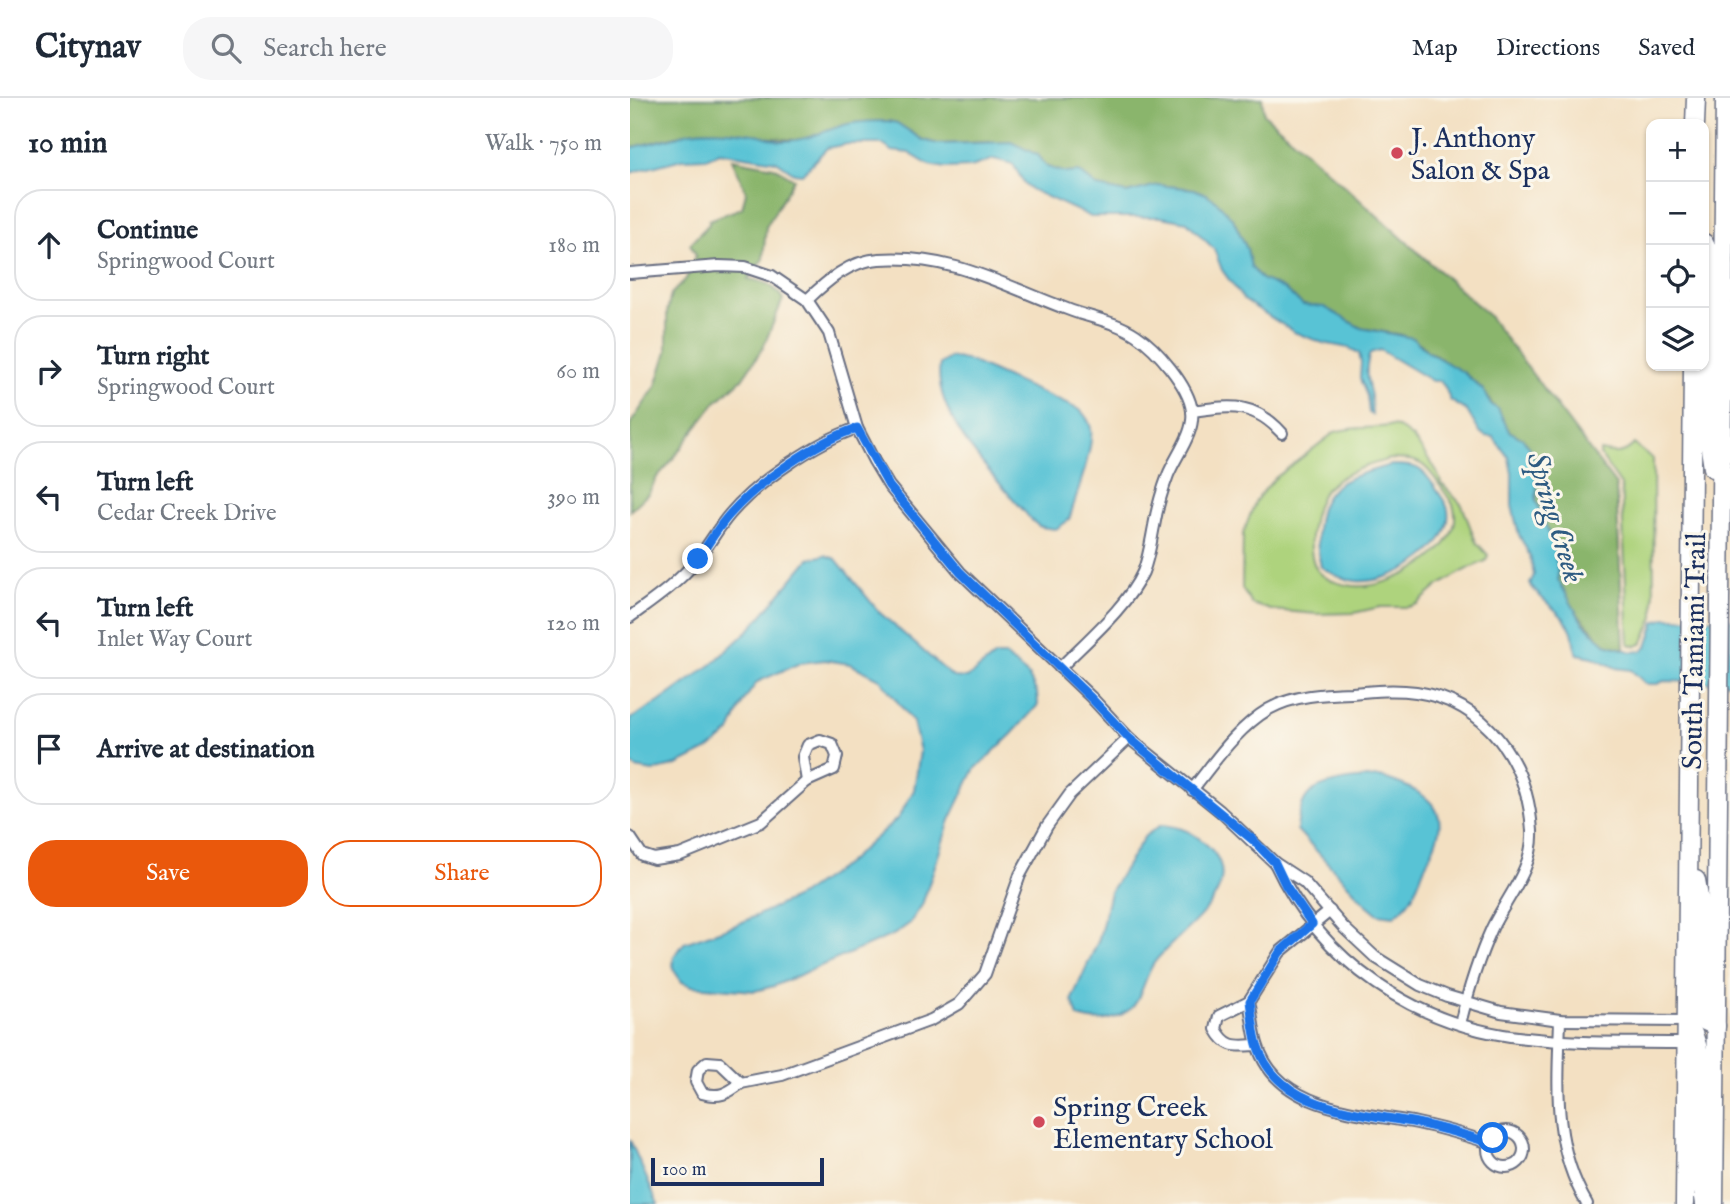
<!DOCTYPE html>
<html lang="en">
<head>
<meta charset="utf-8">
<style>
	body { margin:0; font-family:"IM FELL English",serif; background:#f6f6f7; color:#1f2937 }
	.controls { position:absolute; right:21px; top:21px; display:grid; overflow:hidden; border-radius:14px; box-shadow:0 2px 5px #0004 }
	.controls button { width:63px; height:63px; display:grid; place-items:center; padding:0; border:0; border-bottom:2px solid #e0e1e3; background:#fff; color:#1f2937; font:35px sans-serif }
	.scale { position:absolute; left:21px; bottom:18px; width:173px; box-sizing:border-box; padding-left:7px; border:4px solid #1b2f5e; border-top:0; font-size:19px; line-height:24px; white-space:nowrap; color:#1b2f5e; -webkit-text-stroke:5px #fbf7ec; paint-order:stroke }
	.stop { position:absolute; width:21px; height:21px; margin:-16px; border:5px solid #1a73e8; border-radius:50%; background:#fff }
	.stop.end { background:#1a73e8; border-color:#fff; box-shadow:0 2px 7px #0008 }
	.list { margin:0; padding:0; list-style:none }
	h2 { display:flex; justify-content:space-between; align-items:center; height:91px; margin:0; padding:0 28px; font-size:30px }
	h2 small { font-size:23px; font-weight:400; color:#747a83 }
	.list li { display:grid; grid-template-columns:46px 1fr auto; gap:21px; align-items:center; box-sizing:border-box; height:112px; margin:0 14px 14px; padding:0 14px; border:2px solid #e0e1e3; border-radius:28px }
	.list b { display:block; font-size:26px; white-space:nowrap }
	.list p { margin:0; font-size:23px; white-space:nowrap; color:#747a83 }
	.list em { font-size:23px; font-style:normal; color:#747a83 }
	.actions { display:flex; gap:14px; padding:21px 28px }
	.actions a { flex:1; padding:16px 0; border:2px solid #ea580c; border-radius:28px; text-align:center; font-size:24px; color:#ea580c }
	.actions .main { background:#ea580c; color:#fff }
	.icon { flex:none; width:38px; height:38px; fill:none; stroke:currentColor; stroke-width:2; stroke-linecap:round; stroke-linejoin:round }
	.map { position:relative; flex:none; width:1100px; height:1106px; overflow:hidden }
	header { display:flex; align-items:center; gap:42px; box-sizing:border-box; height:98px; padding:0 35px; background:#fff; border-bottom:2px solid #e0e1e3 }
	header strong { font-size:33px }
	nav { display:flex; gap:38px; margin-inline-start:auto; font-size:24px }
	.search { width:490px; height:63px; background:#f6f6f7; display:flex; align-items:center; gap:18px; box-sizing:border-box; padding:0 24px; border-radius:28px; color:#747a83; font-size:26px }
	main { display:flex }
	aside { flex:1; background:#fff }
	.map>svg:first-child { display:block }
	.green { fill:#aed37d; stroke:#64816e; stroke-width:2; fill-rule:evenodd }
	.forest { fill:#8ab56c; stroke:#527265; stroke-width:2 }
	.water { fill:#59c3d5; stroke:#3a799a; stroke-width:2 }
	.lines { fill:none; stroke-linecap:round; stroke-linejoin:round }
	.minor-casing { stroke:#676d81; stroke-width:14 }
	.primary-casing { stroke:#676d81; stroke-width:21 }
	.minor { stroke:#fff; stroke-width:10 }
	.primary { stroke:#fff; stroke-width:18 }
	.route { stroke:#1a73e8; stroke-width:9 }
	.poi-dot { fill:#d1495b; stroke:#fbf7ec; stroke-width:2.5 }
	.labels { text-anchor:middle; stroke-width:6; stroke-linejoin:round; paint-order:stroke }
	.poi-label { font-size:28px; fill:#1b2f5e; stroke:#fbf7ec; text-anchor:start }
	.street-label { font-size:28px; fill:#1b2f5e; stroke:#fbf7ec }
	.water-label { font-size:30px; font-style:italic; fill:#2e5b82; stroke:#fbf7ec }
</style>
</head>
<body>
<header>
<strong>Citynav</strong>
<div class="search"><svg class="icon" aria-label="search" viewBox="0 0 24 24"><circle cx="10" cy="10" r="6"/><path d="M15 15l6 6"/></svg>Search here</div>
<nav><a>Map</a><a>Directions</a><a>Saved</a></nav>
</header>
<main>
<aside>
<h2>10 min<small>Walk · 750 m</small></h2>
<ul class="list">
<li><svg class="icon" aria-label="ahead" viewBox="0 0 24 24"><path d="M12 20V5M6 11l6-6 6 6"/></svg><div><b>Continue</b><p>Springwood Court</p></div><em>180 m</em></li>
<li><svg class="icon" aria-label="right" viewBox="0 0 24 24"><path d="M7 20v-9h11M14 6l5 5-5 5"/></svg><div><b>Turn right</b><p>Springwood Court</p></div><em>60 m</em></li>
<li><svg class="icon" aria-label="left" viewBox="0 0 24 24"><path d="M17 20v-9H6M10 6l-5 5 5 5"/></svg><div><b>Turn left</b><p>Cedar Creek Drive</p></div><em>390 m</em></li>
<li><svg class="icon" aria-label="left" viewBox="0 0 24 24"><path d="M17 20v-9H6M10 6l-5 5 5 5"/></svg><div><b>Turn left</b><p>Inlet Way Court</p></div><em>120 m</em></li>
<li><svg class="icon" aria-label="arrive" viewBox="0 0 24 24"><path d="M6 21V4h12l-3 4 3 4H6"/></svg><div><b>Arrive at destination</b></div></li>
</ul>
<div class="actions"><a class="main">Save</a><a>Share</a></div>
</aside>
<div class="map">
<svg width="1100" height="1106" viewBox="0 0 1100 1106">
	<rect width="100%" height="100%" fill="#fbf7ec"/>
	<filter id="ink" filterUnits="userSpaceOnUse"><feTurbulence type="fractalNoise" baseFrequency=".0143" numOctaves="2"/><feDisplacementMap in="SourceGraphic" scale="14" xChannelSelector="R" yChannelSelector="G"/><feConvolveMatrix kernelMatrix="1 2 1 2 8 2 1 2 1" color-interpolation-filters="sRGB"/></filter>
	<filter id="wash" filterUnits="userSpaceOnUse"><feTurbulence type="fractalNoise" baseFrequency=".00686" numOctaves="4" result="noise"/><feDisplacementMap in="SourceGraphic" scale="28" xChannelSelector="R" yChannelSelector="G"/><feGaussianBlur stdDeviation="1.57" result="paint"/><feColorMatrix in="noise" values="0 0 0 0 0 0 0 0 0 0 0 0 0 0 0 0 0 1.4 0 .05"/><feComposite in="paint" operator="in"/></filter>
	<g filter="url(#wash)">
		<rect width="100%" height="100%" fill="#f3e0c2"/>
		<!-- green -->
		<g class="green">
			<path d="M759,328L768,329L783,340L805,370L812,386L832,407L846,444L858,457L856,463L839,470L808,488L787,506L778,509H750L724,515L687,516L641,512L622,506L612,491L613,436L626,402L644,381L705,334C721,328 742,331 759,328ZM759,361C789,361 794,363 811,389C815,395 820,401 823,407C839,452 760,492 724,488C713,487 698,483 690,475C673,460 682,405 697,390C715,373 737,368 759,361Z"/>
			<path d="M1004,346L1023,361L1024,519L1012,546L1005,548L999,546L991,387L970,357V353C983,356 995,357 1004,346Z"/>
		</g>
		<!-- forest -->
		<g class="forest">
			<polygon points="0,0 632,0 634,16 858,217 986,387 994,551 975,546 945,513 928,482 927,467 924,449 906,402 907,388 902,353 893,341 879,333 853,292 833,274 817,266 806,257 798,254 791,246 772,237 731,230 709,218 673,207 654,191 631,181 621,169 617,151 603,121 564,91 528,87 497,95 468,89 449,74 436,75 417,69 408,57 359,44 308,46 293,42 267,25 258,23 223,25 184,39 165,42 66,33 0,50"/>
			<path d="M102,61L144,69L164,81L136,129L133,161L118,181C134,183 144,187 153,201L133,250L112,281L85,305L39,366L27,379L19,395L0,413V326L26,288L37,253V214L41,196L56,181L66,157L60,146L79,126V122L112,110L116,94Z"/>
		</g>
		<!-- water -->
		<g class="water">
			<path d="M258,23L267,25L293,42L308,46L381,44L408,57L417,69L436,75L449,74L468,89L497,95L528,87L564,91L576,96L585,102L603,121L617,151L621,169L631,181L654,191L673,207L694,209L731,230L783,240L798,254L833,274L853,292L861,307L868,311L879,333L893,341L902,353L907,388L906,402L924,449L927,466L928,482L952,524L975,546L1003,554L1012,553L1017,549L1025,524L1036,520L1100,521V585L1034,583L1027,586H1016L1001,572L986,570L963,559L948,556C942,548 945,543 942,534C936,516 910,503 900,486L904,477L900,458L889,437L882,408V375L879,360L863,339L855,338L849,333L837,313L820,302L815,289L810,283H802L750,252L740,255C735,270 736,280 740,294C742,300 741,310 742,317L739,315L737,298L730,281L731,265L729,255L719,250L693,245L664,234L614,202L592,172L584,151L557,124L531,119H461L402,92L394,85L383,66L364,61L341,69L316,70L299,67L279,55L262,53L252,46H217L197,50L172,76L164,75L146,63L90,54L76,60L52,61L0,75V50L49,38C65,28 111,34 130,37C137,39 144,42 151,43C174,44 193,33 214,27C228,23 243,23 258,23Z"/>
			<path d="M321,259L340,263L450,312C455,317 460,323 461,331C464,350 445,401 439,422L426,431C421,430 413,430 409,428C401,424 393,411 387,405C357,372 302,313 310,266Z"/>
			<path d="M761,367C786,367 791,368 805,389C809,396 817,405 818,412C824,453 760,486 726,483C713,482 702,476 691,469C684,438 683,396 718,381C732,375 747,371 761,367Z"/>
			<polygon points="195,457 206,461 249,514 323,579 337,580 365,558 375,558 398,577 407,595 408,607 382,636 344,672 320,722 292,807 280,825 265,836 144,888 125,893 62,888 52,884 43,871 44,859 54,845 106,827 171,797 216,766 268,720 284,692 290,653 283,624 250,581 220,566 195,562 170,565 127,584 113,604 100,634 81,650 47,667 23,673 6,670 0,665 0,621 29,604 82,566 122,529 179,461"/>
			<path d="M750,679C774,686 815,700 809,732C807,745 800,757 795,768C786,790 784,803 764,818L748,816L736,806L667,732C668,721 671,704 679,696C692,683 732,680 750,679Z"/>
			<path d="M531,727C551,728 565,735 579,749C622,792 545,835 524,865C515,878 510,905 499,912C482,924 467,925 448,919L442,901L469,841L480,794L515,738Z"/>
			<polygon points="0,1042 28,1106 0,1106"/>
		</g>
	</g>
	<g filter="url(#ink)">
		<g class="lines">
			<!-- minor casing -->
			<g class="minor-casing">
				<g id="minor">
					<polyline points="0,175 89,168 115,169 142,178 177,202 199,235 227,330 244,363 259,388 330,474 461,599 499,640 590,713 645,765 674,784 714,830 745,859 790,887 817,898 871,914 930,922 1056,923"/>
					<path d="M177,202C197,183 219,163 249,161C322,156 372,187 437,211C460,220 485,223 506,237C526,250 559,288 562,313C565,335 546,357 538,377C532,393 527,410 524,428C521,443 519,459 513,474C497,509 457,542 430,570"/>
					<path d="M562,313C600,308 623,303 652,335"/>
					<path d="M0,519C23,502 47,486 65,464C78,449 87,431 100,416C128,383 186,344 227,330"/>
					<polygon points="190,642 202,646 207,658 204,671 177,683 173,659 178,647"/>
					<path d="M562,692C585,663 607,630 639,611C664,597 693,596 722,595C743,593 765,591 786,594C857,604 898,665 902,733C904,770 877,799 862,830C848,861 838,894 830,926"/>
					<polyline points="0,739 12,757 24,761 50,757 131,724 177,683"/>
					<path d="M645,765C691,864 786,929 896,940C949,946 1003,944 1056,945"/>
					<path d="M700,813L650,854L619,903C622,917 623,932 627,946C647,1013 731,1014 787,1025C811,1030 835,1037 860,1045"/>
					<path d="M619,903L589,918L586,931C597,951 606,948 627,947"/>
					<path d="M930,922C928,988 922,1046 957,1106"/>
					<path d="M77,964L90,965L111,985C97,996 89,1000 72,995L66,984L68,972Z"/>
					<polyline points="111,985 152,977 301,922 329,906 355,876 390,777 417,728 440,696 499,640"/>
					<circle cx="876" cy="1051" r="18"/>
				</g>
			</g>
			<!-- primary casing -->
			<g class="primary-casing">
				<g id="primary">
					<polyline points="1065,26 1066,0"/>
					<polyline points="1074,145 1078,153 1079,167 1077,330 1083,370"/>
					<polyline points="1066,782 1072,816 1072,914 1075,923 1086,928"/>
					<path d="M1059,927C1082,971 1066,1015 1069,1062C1070,1077 1073,1092 1075,1106"/>
					<polyline points="1055,1106 1063,268"/>
					<polyline points="1084,1106 1095,0"/>
				</g>
			</g>
			<!-- minor -->
			<use href="#minor" class="minor"/>
			<!-- primary -->
			<use href="#primary" class="primary"/>
		</g>
	</g>
	<g class="lines" filter="url(#ink)">
		<!-- route -->
		<path class="route" d="M68,461C78,446 88,429 100,416C129,383 186,344 227,330L259,388L330,474L461,600L499,640L623,742L645,765L656,788L682,826L650,854L620,903C622,917 623,932 627,946C647,1013 730,1014 787,1025C811,1030 836,1037 860,1045L863,1040"/>
	</g>
	<!-- markers -->
	<g class="poi-dot">
		<circle cx="767" cy="55" r="7"/>
		<circle cx="409" cy="1024" r="7"/>
	</g>
	<g class="labels">
		<!-- poi labels -->
		<g class="poi-label">
			<text x="781" y="49">J. Anthony<tspan x="781" dy="32">Salon &amp; Spa</tspan></text>
			<text x="423" y="1018">Spring Creek<tspan x="423" dy="32">Elementary School</tspan></text>
		</g>
		<!-- street labels -->
		<g class="street-label">
			<text transform="translate(1063 553) rotate(-89)" y="10">South Tamiami Trail</text>
		</g>
		<!-- water labels -->
		<g class="water-label">
			<text transform="translate(926 419) rotate(73)" y="10">Spring Creek</text>
		</g>
	</g>
</svg>
<div class="controls">
<button>+</button>
<button>−</button>
<button><svg class="icon" aria-label="locate" viewBox="0 0 24 24"><circle cx="12" cy="12" r="6"/><path d="M12 2v4M12 18v4M2 12h4M18 12h4"/></svg></button>
<button><svg class="icon" aria-label="layers" viewBox="0 0 24 24"><path d="M12 4l9 5-9 5-9-5zM3 14l9 5 9-5"/></svg></button>
</div>
<div class="scale">100 m</div>
<div class="stop" style="left:863px;top:1040px"></div>
<div class="stop end" style="left:68px;top:461px"></div>
</div>
</main>
</body>
</html>
